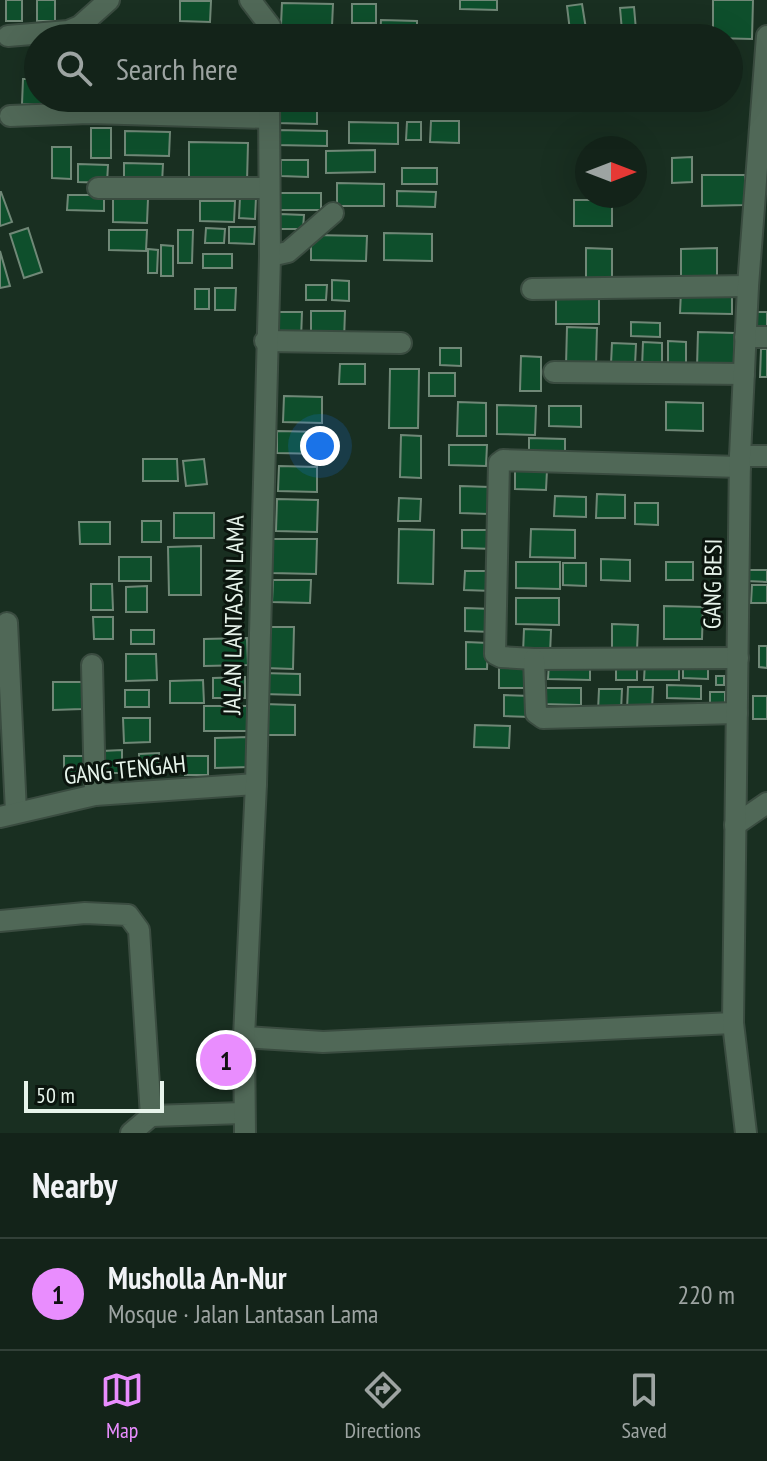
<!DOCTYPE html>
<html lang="en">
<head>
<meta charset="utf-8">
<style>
	body { margin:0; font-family:"PT Sans Narrow",sans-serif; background:#202f26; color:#f1f3f6 }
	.compass { position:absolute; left:575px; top:136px; width:72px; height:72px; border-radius:50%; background:#132319; box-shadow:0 8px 32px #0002; rotate:90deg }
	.scale { position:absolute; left:24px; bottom:20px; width:140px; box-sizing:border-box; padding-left:8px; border:4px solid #e7f4eb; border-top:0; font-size:22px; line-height:28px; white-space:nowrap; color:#e7f4eb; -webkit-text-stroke:6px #0b150e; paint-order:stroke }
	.you { position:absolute; left:320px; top:446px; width:28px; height:28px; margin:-20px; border:6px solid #fff; border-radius:50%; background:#1a73e8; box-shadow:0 0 0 12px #1a73e833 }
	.badge { display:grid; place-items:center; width:52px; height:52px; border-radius:50%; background:#e98dfe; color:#111; font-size:26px; font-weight:700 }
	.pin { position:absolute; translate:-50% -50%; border:4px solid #fff; box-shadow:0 2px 8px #0006 }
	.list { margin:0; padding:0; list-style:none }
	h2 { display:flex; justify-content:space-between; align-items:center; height:104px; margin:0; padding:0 32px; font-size:34px }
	h2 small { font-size:26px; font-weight:400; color:#9da4a2 }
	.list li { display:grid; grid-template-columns:52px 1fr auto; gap:24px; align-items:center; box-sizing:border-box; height:112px; padding:0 32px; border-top:2px solid #324038 }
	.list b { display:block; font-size:30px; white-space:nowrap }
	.list p { margin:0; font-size:26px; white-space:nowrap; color:#9da4a2 }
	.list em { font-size:26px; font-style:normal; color:#9da4a2 }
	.icon { flex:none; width:44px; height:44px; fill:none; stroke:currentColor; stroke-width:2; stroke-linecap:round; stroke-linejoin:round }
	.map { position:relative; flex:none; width:767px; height:1133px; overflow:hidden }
	.search { position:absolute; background:#132319; box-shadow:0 8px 32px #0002; left:24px; right:24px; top:24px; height:88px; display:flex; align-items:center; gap:20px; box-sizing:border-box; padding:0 28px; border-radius:44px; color:#9da4a2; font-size:30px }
	.sheet { height:216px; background:#132319 }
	nav { display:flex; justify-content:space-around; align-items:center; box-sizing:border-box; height:112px; border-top:2px solid #324038; background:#132319; font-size:22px; color:#9da4a2 }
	nav a { display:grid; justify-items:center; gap:4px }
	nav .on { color:#e98dfe }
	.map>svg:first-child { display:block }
	.building { fill:#0e4f2c; stroke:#708877; stroke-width:2 }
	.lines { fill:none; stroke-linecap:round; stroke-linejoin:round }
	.minor-casing { stroke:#3a4c40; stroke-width:24 }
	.minor { stroke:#506857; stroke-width:20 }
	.labels { text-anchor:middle; stroke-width:6; stroke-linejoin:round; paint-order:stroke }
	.street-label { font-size:24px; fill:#e7f4eb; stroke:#0b150e }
</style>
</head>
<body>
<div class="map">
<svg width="767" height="1133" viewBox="0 0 767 1133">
	<rect width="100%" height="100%" fill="#192f21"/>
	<!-- building -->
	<g class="building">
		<rect x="6" y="0" width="16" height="21"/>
		<rect x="37" y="0" width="18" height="21"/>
		<polygon points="460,0 497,0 497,10 460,9"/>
		<polygon points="713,0 753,0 752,39 713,38"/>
		<polygon points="180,1 211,1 210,22 180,21"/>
		<polygon points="282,3 333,4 332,26 281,25"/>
		<rect x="352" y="4" width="24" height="19"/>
		<polygon points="582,4 586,29 570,31 567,6"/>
		<polygon points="634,7 636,30 622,31 620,8"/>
		<polygon points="381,20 417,21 417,38 380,38"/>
		<polygon points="464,27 503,28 503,38 464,38"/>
		<polygon points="281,29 335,30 335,38 281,38"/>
		<rect x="444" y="30" width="17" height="8"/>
		<polygon points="507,30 533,31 533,38 506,38"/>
		<rect x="352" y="32" width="21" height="6"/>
		<polygon points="23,79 38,79 38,98 43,98 43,105 22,104"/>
		<polygon points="51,98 76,98 76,105 51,104"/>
		<rect x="86" y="98" width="20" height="6"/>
		<polygon points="111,98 134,98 134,108 111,107"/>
		<polygon points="206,98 244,98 243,113 206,113"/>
		<polygon points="276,101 317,102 317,124 276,123"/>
		<polygon points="431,121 459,121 459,143 430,142"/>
		<polygon points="349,122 398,123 398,144 349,143"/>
		<polygon points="407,122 421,122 421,140 406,140"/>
		<rect x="91" y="128" width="20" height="30"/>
		<polygon points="275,130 327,131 327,146 275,145"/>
		<polygon points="125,131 170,132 169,156 125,155"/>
		<polygon points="189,142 248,143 247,182 189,181"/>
		<polygon points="52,147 71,147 71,179 52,178"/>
		<polygon points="375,150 375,172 326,173 326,151"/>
		<polygon points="692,157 692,182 672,183 672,158"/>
		<polygon points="281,160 308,160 308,177 281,176"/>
		<polygon points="124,163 163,164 162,183 124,183"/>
		<polygon points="78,164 108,165 107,183 78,182"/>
		<rect x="402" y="168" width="35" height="16"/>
		<polygon points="702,175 745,175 745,205 702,206"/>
		<polygon points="337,183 384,184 384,206 337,206"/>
		<polygon points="397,191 436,192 435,207 397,206"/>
		<polygon points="1,192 12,222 0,226 0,192"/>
		<rect x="279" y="193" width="42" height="17"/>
		<polygon points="68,195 104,195 104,211 67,210"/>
		<polygon points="240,197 256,197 255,219 239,218"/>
		<polygon points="113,198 148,199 147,223 113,222"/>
		<rect x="574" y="200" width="38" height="26"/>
		<polygon points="200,201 235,201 234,222 200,221"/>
		<polygon points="280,214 304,215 303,229 280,229"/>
		<polygon points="229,227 255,227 254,244 229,243"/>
		<polygon points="28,228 42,272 24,278 10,234"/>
		<polygon points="206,228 225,229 224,243 205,243"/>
		<polygon points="109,230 147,230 146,251 109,250"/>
		<polygon points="178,230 193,230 192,263 178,263"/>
		<polygon points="384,233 432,234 432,261 384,260"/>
		<polygon points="311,235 367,236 366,261 311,260"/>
		<polygon points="161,245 173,246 173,276 161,276"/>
		<polygon points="586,248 612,249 612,282 586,281"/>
		<polygon points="717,248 717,276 681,276 681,249"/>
		<polygon points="148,249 158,250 157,273 148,273"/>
		<polygon points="0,251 10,286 0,288"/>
		<rect x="203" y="254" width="29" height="14"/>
		<polygon points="332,280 349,281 349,301 332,300"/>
		<polygon points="306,285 327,285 326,300 306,300"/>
		<polygon points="215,288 236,288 235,310 215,310"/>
		<rect x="195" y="289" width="14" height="20"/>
		<polygon points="681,291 732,292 732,314 680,313"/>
		<polygon points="556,296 599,297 599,324 556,324"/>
		<polygon points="311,311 345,311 344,341 311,341"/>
		<polygon points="277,312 302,312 301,339 277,339"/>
		<polygon points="751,312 767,312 767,335 750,334"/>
		<polygon points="631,322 660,323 660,337 631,336"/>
		<polygon points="567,327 597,328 596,366 566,366"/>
		<polygon points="698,332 735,333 734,367 697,367"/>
		<polygon points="668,341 686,342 686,369 668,369"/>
		<polygon points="643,342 662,343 662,368 642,368"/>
		<polygon points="612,343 636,344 635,365 611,364"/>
		<polygon points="440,348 461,348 461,366 440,365"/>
		<polygon points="761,349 767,349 767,377 760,377"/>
		<polygon points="521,356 541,357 541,391 520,391"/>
		<polygon points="340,364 365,364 365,384 339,384"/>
		<polygon points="390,369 419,369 418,428 389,428"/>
		<rect x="429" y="373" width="26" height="23"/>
		<polygon points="284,396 322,397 322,423 283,422"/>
		<polygon points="458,402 486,403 486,436 457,436"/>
		<polygon points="666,402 703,403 703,431 666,430"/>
		<polygon points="497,405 536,406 535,435 497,434"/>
		<polygon points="549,406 581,406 581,427 549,426"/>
		<polygon points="277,431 323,432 323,454 277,453"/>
		<polygon points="401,435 421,436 421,478 400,477"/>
		<polygon points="529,438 565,439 565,457 529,456"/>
		<polygon points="449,445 487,445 486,466 449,465"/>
		<polygon points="143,459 177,459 178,481 143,481"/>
		<polygon points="204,459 207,484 186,486 183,461"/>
		<polygon points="279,466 317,467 317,492 278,491"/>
		<polygon points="515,469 547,470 546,490 515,489"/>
		<polygon points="460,486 490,487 489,514 460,513"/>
		<polygon points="597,494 625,495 625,518 596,518"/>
		<polygon points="555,496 586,497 586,517 554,516"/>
		<polygon points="399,498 421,499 420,521 398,521"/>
		<polygon points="277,499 318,500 317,532 276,531"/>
		<polygon points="635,503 658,503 658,525 635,524"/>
		<rect x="174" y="513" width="40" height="25"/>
		<rect x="142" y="521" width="19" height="21"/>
		<polygon points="79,522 110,522 110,544 80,544"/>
		<polygon points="399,529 434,530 433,584 398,583"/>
		<polygon points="531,529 575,530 575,558 530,557"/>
		<polygon points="462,530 495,530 495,549 462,548"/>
		<polygon points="271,539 317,539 316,574 271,573"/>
		<polygon points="201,546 201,595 169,595 168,547"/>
		<rect x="119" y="557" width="32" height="24"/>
		<polygon points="601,559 630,560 630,581 601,580"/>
		<polygon points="516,562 560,562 560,589 516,588"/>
		<rect x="666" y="562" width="27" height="18"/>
		<polygon points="563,563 586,563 586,586 563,585"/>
		<polygon points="747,570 767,570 767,582 746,581"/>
		<polygon points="465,571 494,571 493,591 464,590"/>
		<polygon points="273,580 311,580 310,603 272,602"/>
		<polygon points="91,584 112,584 113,610 91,610"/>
		<polygon points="752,585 767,585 767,603 751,603"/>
		<polygon points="147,586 147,612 126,612 126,587"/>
		<polygon points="516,598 559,598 559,625 516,624"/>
		<polygon points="664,606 703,607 702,639 664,639"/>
		<polygon points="465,608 493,609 492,632 465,631"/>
		<polygon points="93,617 113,617 113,639 94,639"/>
		<polygon points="612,624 638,625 637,651 612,651"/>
		<polygon points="266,627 294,627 293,669 265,668"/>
		<polygon points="524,629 551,630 550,654 523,653"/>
		<rect x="131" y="630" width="23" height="14"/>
		<polygon points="247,638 248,665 204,666 204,639"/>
		<polygon points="466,642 488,643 487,669 466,669"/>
		<polygon points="759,646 767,646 767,668 759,667"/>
		<polygon points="126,654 156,654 157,680 126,681"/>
		<polygon points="645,662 679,662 679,680 644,680"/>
		<polygon points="549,663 590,664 590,680 548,679"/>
		<rect x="616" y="663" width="21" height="17"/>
		<polygon points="683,664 708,665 708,679 683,678"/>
		<rect x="499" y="667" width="31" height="21"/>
		<polygon points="262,673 300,674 300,695 262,694"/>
		<rect x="716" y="676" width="8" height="9"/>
		<polygon points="245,677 245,698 213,698 213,678"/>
		<polygon points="203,680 204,703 170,703 170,681"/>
		<polygon points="53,682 82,682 82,709 53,710"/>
		<polygon points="667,685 701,686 701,699 667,698"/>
		<polygon points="628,687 653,687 652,710 627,710"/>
		<polygon points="541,688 581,688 581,705 541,704"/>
		<polygon points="599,689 622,689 621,711 598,711"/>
		<rect x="125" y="690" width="24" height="17"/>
		<rect x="710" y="692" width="15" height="18"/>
		<polygon points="504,695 532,696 531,717 504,716"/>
		<rect x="753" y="696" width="14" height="23"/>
		<polygon points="264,704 295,705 295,735 263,735"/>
		<rect x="204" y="706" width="43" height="25"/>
		<polygon points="123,718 150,718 150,742 124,743"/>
		<polygon points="475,725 510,726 509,748 474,747"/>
		<polygon points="250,737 250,767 215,768 215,738"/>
		<polygon points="122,750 122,773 102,773 102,751"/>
		<polygon points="159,753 159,770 139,770 139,754"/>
		<polygon points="64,756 87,756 87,777 64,778"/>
		<rect x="185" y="756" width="23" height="19"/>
	</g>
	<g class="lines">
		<!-- minor casing -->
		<g class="minor-casing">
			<g id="minor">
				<polyline points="250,0 270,26 270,38"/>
				<polyline points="8,36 68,31 80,26 109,0"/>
				<polyline points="10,116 89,113 268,118"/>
				<polyline points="98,188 269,188"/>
				<polyline points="270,256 288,252 333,213"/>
				<polyline points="532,289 748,286"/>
				<polyline points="745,337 767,337"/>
				<polyline points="265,341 401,343"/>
				<polyline points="554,372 744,374"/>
				<polyline points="740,456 767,456"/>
				<polyline points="7,623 16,812"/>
				<polyline points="738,658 534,659 501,657 495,654 499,463 503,460 740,467"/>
				<polyline points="534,659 536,713 543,718 737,713"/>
				<polyline points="92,665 95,795"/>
				<polyline points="0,817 95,795 256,784"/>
				<polyline points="735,825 767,803"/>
				<polyline points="0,921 85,913 128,915 139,930 151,1116 131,1133"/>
				<polyline points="244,1037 323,1042 733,1023"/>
				<polyline points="151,1116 243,1113"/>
				<polyline points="245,1133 244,1037 256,784 270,256 269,98"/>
				<polyline points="746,1133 733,1023 740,456 748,286 767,36"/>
			</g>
		</g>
		<!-- minor -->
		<use href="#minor" class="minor"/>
	</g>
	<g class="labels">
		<!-- street labels -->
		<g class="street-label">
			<text transform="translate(713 584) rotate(-89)" y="8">GANG BESI</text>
			<text transform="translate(234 615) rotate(-89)" y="8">JALAN LANTASAN LAMA</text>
			<text transform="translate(125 770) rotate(-6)" y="8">GANG TENGAH</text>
		</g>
	</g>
</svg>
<svg class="compass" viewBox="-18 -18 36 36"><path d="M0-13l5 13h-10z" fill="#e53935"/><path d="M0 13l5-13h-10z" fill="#9da4a2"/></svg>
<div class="scale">50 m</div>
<div class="you"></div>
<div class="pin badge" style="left:226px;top:1060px">1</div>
<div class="search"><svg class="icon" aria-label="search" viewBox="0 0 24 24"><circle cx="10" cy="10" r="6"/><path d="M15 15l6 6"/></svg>Search here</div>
</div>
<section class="sheet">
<h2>Nearby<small></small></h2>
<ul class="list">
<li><span class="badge">1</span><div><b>Musholla An-Nur</b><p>Mosque · Jalan Lantasan Lama</p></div><em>220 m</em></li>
</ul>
</section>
<nav>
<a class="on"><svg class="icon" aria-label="map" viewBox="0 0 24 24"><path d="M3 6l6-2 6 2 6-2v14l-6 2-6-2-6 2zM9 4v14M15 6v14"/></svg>Map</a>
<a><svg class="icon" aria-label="directions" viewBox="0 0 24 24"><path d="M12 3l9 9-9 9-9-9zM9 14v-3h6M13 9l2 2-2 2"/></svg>Directions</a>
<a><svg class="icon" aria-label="saved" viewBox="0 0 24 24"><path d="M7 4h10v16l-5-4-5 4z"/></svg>Saved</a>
</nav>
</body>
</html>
